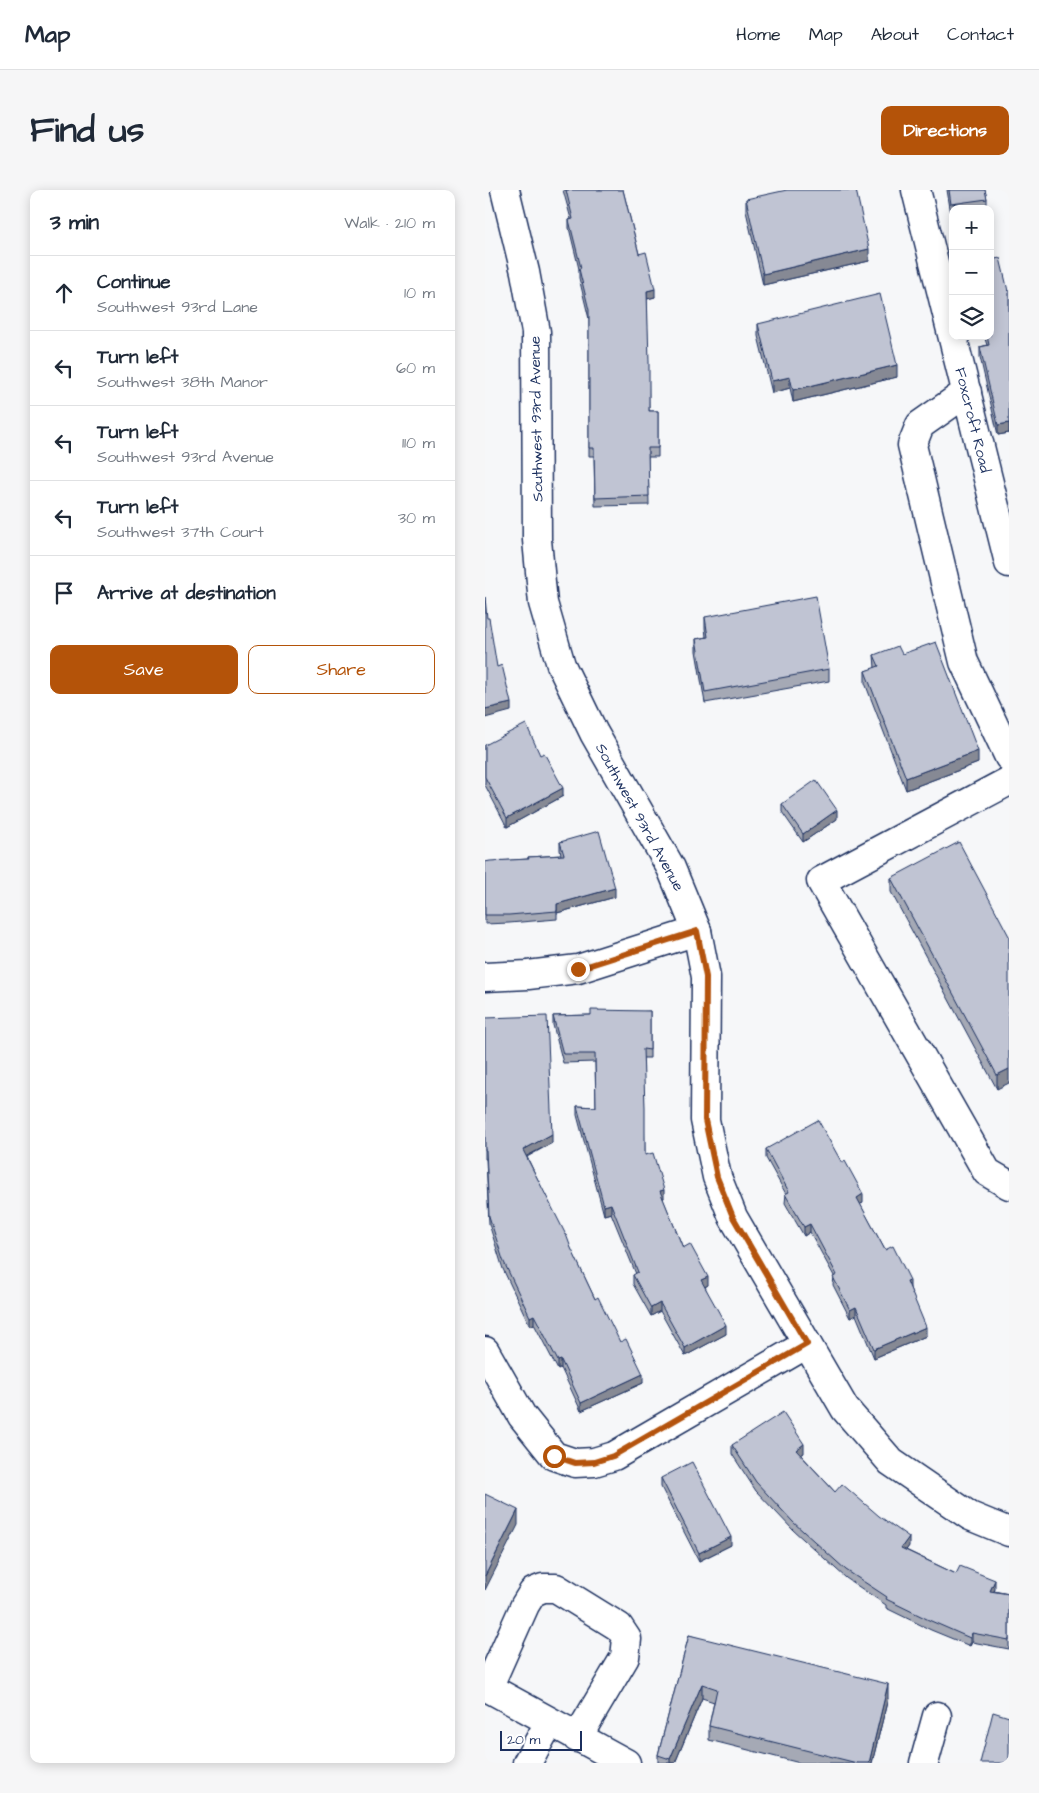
<!DOCTYPE html>
<html lang="en">
<head>
<meta charset="utf-8">
<style>
	body { margin:0; font-family:"Architects Daughter",sans-serif; background:#f6f6f7; color:#1f2937 }
	.controls { position:absolute; right:15px; top:15px; display:grid; overflow:hidden; border-radius:10px; box-shadow:0 2px 12px #0003 }
	.controls button { width:45px; height:45px; display:grid; place-items:center; padding:0; border:0; border-bottom:1px solid #e0e1e3; background:#fff; color:#1f2937; font:25px sans-serif }
	.scale { position:absolute; left:15px; bottom:12px; width:82px; box-sizing:border-box; padding-left:5px; border:2px solid #1b2f5e; border-top:0; font-size:14px; line-height:18px; white-space:nowrap; color:#1b2f5e; -webkit-text-stroke:4px #fff; paint-order:stroke }
	.stop { position:absolute; width:15px; height:15px; margin:-11px; border:4px solid #b45309; border-radius:50%; background:#fff }
	.stop.end { background:#b45309; border-color:#fff; box-shadow:0 1px 5px #0008 }
	.list { margin:0; padding:0; list-style:none }
	h2 { display:flex; justify-content:space-between; align-items:center; height:65px; margin:0; padding:0 20px; font-size:21px }
	h2 small { font-size:16px; font-weight:400; color:#747a83 }
	.list li { display:grid; grid-template-columns:32px 1fr auto; gap:15px; align-items:center; box-sizing:border-box; height:75px; padding:0 20px; border-top:1px solid #e0e1e3 }
	.list b { display:block; font-size:19px; white-space:nowrap }
	.list p { margin:0; font-size:16px; white-space:nowrap; color:#747a83 }
	.list em { font-size:16px; font-style:normal; color:#747a83 }
	.actions { display:flex; gap:10px; padding:15px 20px }
	.actions a { flex:1; padding:11px 0; border:1px solid #b45309; border-radius:10px; text-align:center; font-size:18px; color:#b45309 }
	.actions .main { background:#b45309; color:#fff }
	.icon { flex:none; width:28px; height:28px; fill:none; stroke:currentColor; stroke-width:2; stroke-linecap:round; stroke-linejoin:round }
	.map { position:relative; flex:none; width:524px; height:1573px; overflow:hidden; border-radius:10px }
	header { display:flex; align-items:center; gap:30px; box-sizing:border-box; height:70px; padding:0 25px; background:#fff; border-bottom:1px solid #e0e1e3 }
	header strong { font-size:24px }
	nav { display:flex; gap:28px; margin-inline-start:auto; font-size:18px }
	.intro { display:flex; align-items:center; justify-content:space-between; box-sizing:border-box; height:120px; padding:0 30px }
	h1 { margin:0; font-size:35px }
	.button { padding:12px 22px; border-radius:10px; background:#b45309; color:#fff; font-size:18px; font-weight:700 }
	main { display:flex; gap:30px; padding:0 30px }
	aside { flex:1; background:#fff; border-radius:10px; box-shadow:0 2px 12px #0003 }
	.map>svg:first-child { display:block }
	.lines { fill:none; stroke-linecap:round; stroke-linejoin:round }
	.minor-casing { stroke:#1b2f5e; stroke-width:31 }
	.minor { stroke:#fff; stroke-width:28 }
	.wall { fill:#a5a9b5; stroke:#1b2f5e }
	.shaded-wall { fill:#868994; stroke:#1b2f5e }
	.building { fill:#c0c4d3; stroke:#1b2f5e }
	.route { stroke:#b45309; stroke-width:6 }
	.labels { text-anchor:middle; stroke-width:4; stroke-linejoin:round; paint-order:stroke }
	.street-label { font-size:15px; fill:#1b2f5e; stroke:#fff }
</style>
</head>
<body>
<header>
<strong>Map</strong>
<nav><a>Home</a><a>Map</a><a>About</a><a>Contact</a></nav>
</header>
<div class="intro"><h1>Find us</h1><a class="button">Directions</a></div>
<main>
<aside>
<h2>3 min<small>Walk · 210 m</small></h2>
<ul class="list">
<li><svg class="icon" aria-label="ahead" viewBox="0 0 24 24"><path d="M12 20V5M6 11l6-6 6 6"/></svg><div><b>Continue</b><p>Southwest 93rd Lane</p></div><em>10 m</em></li>
<li><svg class="icon" aria-label="left" viewBox="0 0 24 24"><path d="M17 20v-9H6M10 6l-5 5 5 5"/></svg><div><b>Turn left</b><p>Southwest 38th Manor</p></div><em>60 m</em></li>
<li><svg class="icon" aria-label="left" viewBox="0 0 24 24"><path d="M17 20v-9H6M10 6l-5 5 5 5"/></svg><div><b>Turn left</b><p>Southwest 93rd Avenue</p></div><em>110 m</em></li>
<li><svg class="icon" aria-label="left" viewBox="0 0 24 24"><path d="M17 20v-9H6M10 6l-5 5 5 5"/></svg><div><b>Turn left</b><p>Southwest 37th Court</p></div><em>30 m</em></li>
<li><svg class="icon" aria-label="arrive" viewBox="0 0 24 24"><path d="M6 21V4h12l-3 4 3 4H6"/></svg><div><b>Arrive at destination</b></div></li>
</ul>
<div class="actions"><a class="main">Save</a><a>Share</a></div>
</aside>
<div class="map">
<svg width="524" height="1573" viewBox="0 0 524 1573">
	<rect width="100%" height="100%" fill="#f6f7f9"/>
	<filter id="ink" filterUnits="userSpaceOnUse"><feTurbulence type="fractalNoise" baseFrequency=".02" numOctaves="2"/><feDisplacementMap in="SourceGraphic" scale="10" xChannelSelector="R" yChannelSelector="G"/><feConvolveMatrix kernelMatrix="1 2 1 2 8 2 1 2 1" color-interpolation-filters="sRGB"/></filter>
	<g filter="url(#ink)">
		<g class="lines">
			<!-- minor casing -->
			<g class="minor-casing">
				<g id="minor">
					<polyline points="20,0 40,82 51,142 52,350 58,413 76,475 109,543 186,678 212,741 221,787 220,930 232,987 248,1027 360,1219 406,1272 485,1326 524,1342"/>
					<polyline points="431,0 524,373"/>
					<polyline points="482,202 435,235 427,255 479,472 524,567"/>
					<polyline points="524,591 336,691 502,982 524,995"/>
					<polyline points="0,787 43,785 93,779 212,741"/>
					<polyline points="0,1161 37,1226 69,1266 90,1273 109,1272 129,1266 322,1154"/>
					<polyline points="0,1496 141,1573"/>
					<polyline points="3,1498 40,1415 48,1402 58,1398 71,1398 134,1437 142,1449 140,1467 92,1548"/>
					<polyline points="42,1573 64,1533"/>
					<polyline points="439,1573 452,1526"/>
				</g>
			</g>
			<!-- minor -->
			<use href="#minor" class="minor"/>
		</g>
		<!-- wall -->
		<g class="wall">
			<polygon points="78,0 138,0 154,64 170,107 162,109 164,221 173,221 173,267 163,267 164,315 110,316 109,266 104,266 104,129 94,88 94,79 84,38 84,30 86,29"/>
			<polygon points="462,0 500,0 502,9 502,19 468,19 468,24 466,24"/>
			<polygon points="261,9 384,71 278,95 261,21"/>
			<polygon points="524,100 524,243 513,245 495,167 495,157 502,155 499,146 505,146 523,101"/>
			<polygon points="273,134 412,187 308,212 305,198 287,203 273,146"/>
			<polygon points="220,427 344,479 344,491 220,513 211,461 211,449 221,447 220,438"/>
			<polygon points="417,464 493,573 421,600 380,493 380,481 390,478 389,465"/>
			<polygon points="0,555 55,565 78,606 22,637 0,595"/>
			<polygon points="297,614 352,629 318,652 297,622"/>
			<polygon points="75,652 130,707 72,723 72,729 24,733 0,734 0,672 43,669 43,667 76,665 75,660"/>
			<polygon points="406,688 524,746 512,899 406,702"/>
			<polygon points="165,821 165,868 158,868 160,965 179,1008 178,1009 198,1058 223,1095 220,1097 241,1144 200,1166 175,1121 166,1126 148,1094 148,1085 151,1084 126,1023 119,1025 92,925 92,916 111,917 110,872 78,873 68,835 68,826 106,825"/>
			<polygon points="0,828 67,953 42,967 110,1109 158,1193 96,1221 76,1178 73,1180 49,1134 45,1136 18,1079 4,1034 1,969 0,969"/>
			<polygon points="281,959 378,1013 375,1014 400,1060 425,1098 441,1146 389,1168 371,1125 365,1128 348,1095 349,1086 325,1042 319,1046 300,1013 301,1004 281,968"/>
			<polygon points="247,1255 319,1263 316,1265 350,1302 424,1356 421,1360 471,1384 510,1399 509,1401 524,1404 524,1459 487,1452 485,1456 446,1440 401,1418 401,1415 361,1388 308,1340 271,1301 247,1264"/>
			<polygon points="176,1288 246,1355 214,1371 176,1297"/>
			<polygon points="204,1445 403,1508 387,1573 315,1573 224,1550 224,1536 229,1512 217,1508 190,1573 173,1573 173,1565"/>
		</g>
		<!-- shaded-wall -->
		<g class="shaded-wall">
			<polygon points="384,59 384,71 278,95 278,84"/>
			<polygon points="170,99 170,107 162,109 162,101"/>
			<polygon points="412,175 412,187 308,212 308,200"/>
			<polygon points="305,187 305,198 287,203 287,191"/>
			<polygon points="524,233 524,243 513,245 513,235"/>
			<polygon points="26,513 26,521 0,528 0,519"/>
			<polygon points="493,561 493,573 421,600 421,588"/>
			<polygon points="78,598 78,606 22,637 22,628"/>
			<polygon points="352,620 352,629 318,652 318,644"/>
			<polygon points="130,698 130,707 72,723 72,714"/>
			<polygon points="524,879 524,893 512,899 512,885"/>
			<polygon points="67,944 67,953 38,968 38,960"/>
			<polygon points="179,1000 179,1008 175,1009 175,1001"/>
			<polygon points="378,1004 378,1013 372,1016 372,1008"/>
			<polygon points="126,1014 126,1023 119,1025 119,1016"/>
			<polygon points="325,1034 325,1042 319,1046 319,1037"/>
			<polygon points="223,1087 223,1095 216,1099 216,1090"/>
			<polygon points="425,1090 425,1098 422,1100 422,1091"/>
			<polygon points="175,1113 175,1121 166,1126 166,1118"/>
			<polygon points="371,1117 371,1125 365,1128 365,1120"/>
			<polygon points="49,1125 49,1134 45,1136 45,1127"/>
			<polygon points="241,1135 241,1144 200,1166 200,1158"/>
			<polygon points="441,1137 441,1146 389,1168 389,1159"/>
			<polygon points="76,1170 76,1178 73,1180 73,1171"/>
			<polygon points="158,1184 158,1193 96,1221 96,1213"/>
			<polygon points="319,1254 319,1263 311,1268 311,1260"/>
			<polygon points="33,1320 33,1335 0,1400 0,1386"/>
			<polygon points="246,1347 246,1355 214,1371 214,1363"/>
			<polygon points="424,1347 424,1356 416,1367 416,1358"/>
			<polygon points="510,1390 510,1399 505,1409 505,1401"/>
			<polygon points="487,1443 487,1452 485,1456 485,1448"/>
			<polygon points="217,1494 217,1508 190,1573 185,1573 185,1569"/>
			<polygon points="403,1494 403,1508 387,1573 384,1573"/>
		</g>
		<!-- building -->
		<g class="building">
			<polygon points="81,0 138,0 154,64 161,62 170,99 162,101 164,171 164,221 173,221 173,258 163,258 164,306 110,308 109,258 104,258 104,120 94,79 96,78 84,30 88,29"/>
			<polygon points="302,0 371,0 384,59 278,84 261,9"/>
			<polygon points="464,0 500,0 502,9 466,14"/>
			<polygon points="515,68 523,101 524,100 524,233 513,235 495,157 504,155 502,146 505,146 505,70"/>
			<polygon points="395,104 412,175 308,200 305,187 287,191 273,134"/>
			<polygon points="331,406 344,479 220,502 211,449 223,447 220,427"/>
			<polygon points="0,407 2,428 4,428 12,477 17,475 26,513 0,519"/>
			<polygon points="451,452 493,561 421,588 380,481 394,476 389,465 413,456 417,464"/>
			<polygon points="41,534 55,565 59,563 78,598 22,628 0,587 0,555"/>
			<polygon points="331,590 352,620 318,644 297,614"/>
			<polygon points="114,641 130,698 72,714 72,721 24,725 0,725 0,672 5,671 44,669 43,667 79,665 75,652"/>
			<polygon points="474,652 524,746 524,879 512,885 406,688"/>
			<polygon points="106,820 165,821 165,860 158,859 160,917 160,965 168,963 179,1000 175,1001 198,1058 205,1054 223,1087 216,1090 241,1135 200,1158 175,1113 166,1118 148,1085 153,1082 126,1014 119,1016 92,916 111,917 110,864 78,864 68,826 106,825"/>
			<polygon points="62,826 67,944 38,960 82,1047 86,1058 110,1109 113,1107 135,1152 141,1149 158,1184 96,1213 76,1170 73,1171 49,1125 45,1127 18,1070 4,1026 1,960 0,960 0,828"/>
			<polygon points="333,930 357,973 360,971 378,1004 372,1008 400,1060 408,1056 425,1090 422,1091 441,1137 389,1159 371,1117 365,1120 348,1087 352,1085 325,1034 319,1037 300,1004 304,1002 281,959"/>
			<polygon points="298,1222 319,1254 311,1260 350,1302 357,1294 394,1326 424,1347 416,1358 471,1384 475,1376 510,1390 505,1401 524,1404 524,1450 487,1443 485,1448 446,1431 401,1409 402,1407 361,1380 308,1332 271,1292 247,1255"/>
			<polygon points="207,1272 246,1347 214,1363 176,1288"/>
			<polygon points="0,1304 33,1320 0,1386"/>
			<polygon points="204,1445 403,1494 384,1573 372,1573 224,1536 232,1499 217,1494 185,1569 173,1565"/>
			<polygon points="508,1522 524,1527 524,1573 495,1573"/>
		</g>
	</g>
	<g class="lines" filter="url(#ink)">
		<!-- route -->
		<polyline class="route" points="69,1266 90,1273 109,1272 128,1266 322,1154 248,1027 232,987 220,930 221,787 212,741 93,779"/>
	</g>
	<g class="labels">
		<!-- street labels -->
		<g class="street-label">
			<text transform="translate(51 229) rotate(-91)" y="5">Southwest 93rd Avenue</text>
			<text transform="translate(488 230) rotate(76)" y="5">Foxcroft Road</text>
			<text transform="translate(155 627) rotate(61)" y="5">Southwest 93rd Avenue</text>
		</g>
	</g>
</svg>
<div class="controls">
<button>+</button>
<button>−</button>
<button><svg class="icon" aria-label="layers" viewBox="0 0 24 24"><path d="M12 4l9 5-9 5-9-5zM3 14l9 5 9-5"/></svg></button>
</div>
<div class="scale">20 m</div>
<div class="stop" style="left:69px;top:1266px"></div>
<div class="stop end" style="left:93px;top:779px"></div>
</div>
</main>
</body>
</html>
